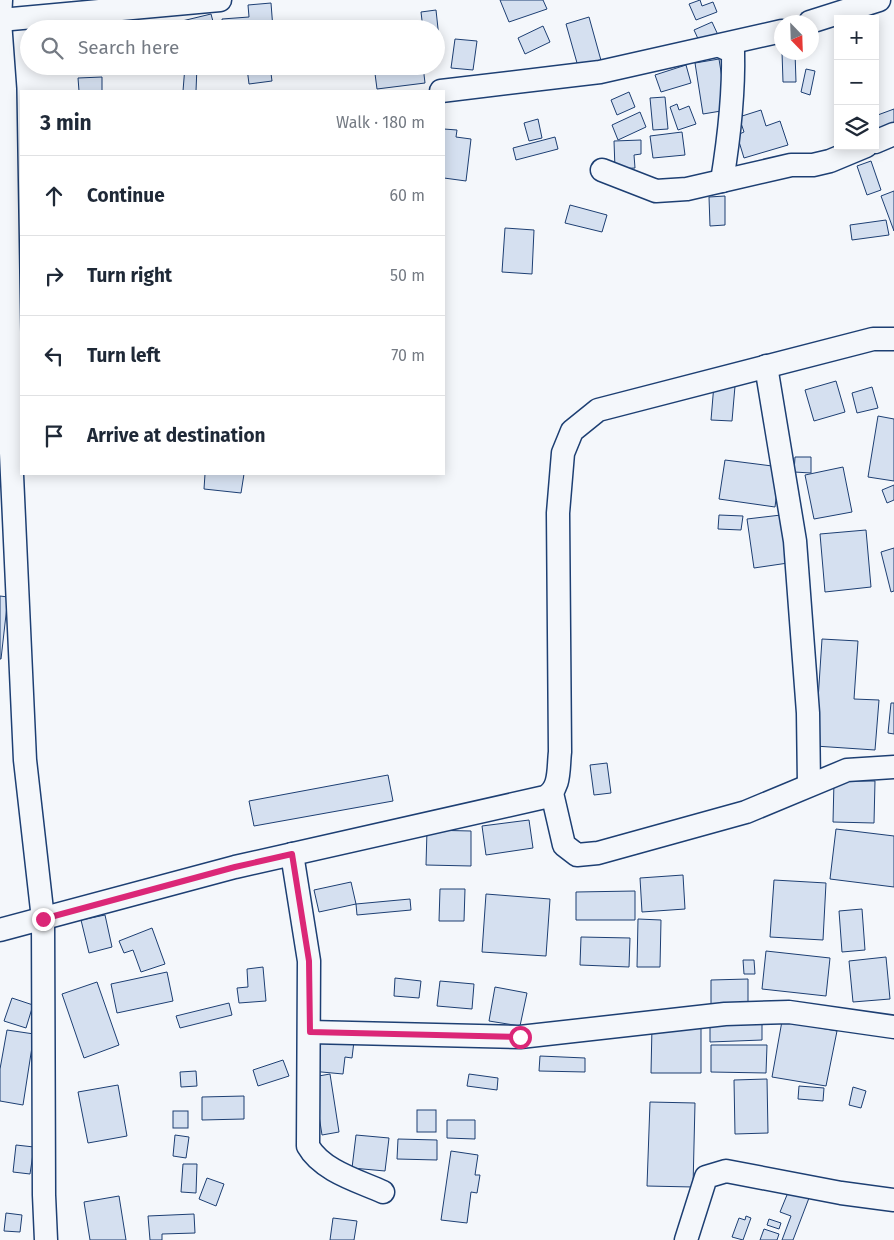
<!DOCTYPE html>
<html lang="en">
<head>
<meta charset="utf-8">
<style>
	body { margin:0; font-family:"Fira Sans",sans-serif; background:#f6f6f7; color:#1f2937 }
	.controls { position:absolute; right:15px; top:15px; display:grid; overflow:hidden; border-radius:0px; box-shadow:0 2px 12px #0003 }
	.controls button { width:45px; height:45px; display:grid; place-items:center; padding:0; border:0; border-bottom:1px solid #e0e1e3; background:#fff; color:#1f2937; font:25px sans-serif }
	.compass { position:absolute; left:774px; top:15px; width:45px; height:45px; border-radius:50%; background:#fff; box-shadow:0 2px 12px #0003; rotate:157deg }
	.stop { position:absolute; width:15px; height:15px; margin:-11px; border:4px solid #db2777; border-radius:50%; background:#fff }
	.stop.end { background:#db2777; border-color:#fff; box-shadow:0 1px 5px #0008 }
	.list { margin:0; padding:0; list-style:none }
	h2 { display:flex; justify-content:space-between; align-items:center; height:65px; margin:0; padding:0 20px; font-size:21px }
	h2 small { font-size:16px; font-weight:400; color:#747a83 }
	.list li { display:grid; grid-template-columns:32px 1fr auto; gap:15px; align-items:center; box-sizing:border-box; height:80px; padding:0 20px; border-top:1px solid #e0e1e3 }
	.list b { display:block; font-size:19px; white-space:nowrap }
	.list em { font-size:16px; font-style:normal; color:#747a83 }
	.icon { flex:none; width:28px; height:28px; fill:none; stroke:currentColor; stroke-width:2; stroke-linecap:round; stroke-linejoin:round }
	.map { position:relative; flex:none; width:894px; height:1240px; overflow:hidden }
	.search { position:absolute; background:#fff; box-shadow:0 2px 12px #0003; left:20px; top:20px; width:425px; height:55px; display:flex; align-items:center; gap:12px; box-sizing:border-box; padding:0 18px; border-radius:28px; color:#747a83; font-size:19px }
	.panel { position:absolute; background:#fff; box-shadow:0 2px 12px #0003; left:20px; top:90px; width:425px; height:385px; border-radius:0px }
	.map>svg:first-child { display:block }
	.building { fill:#d5e0f0; stroke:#1d3f73 }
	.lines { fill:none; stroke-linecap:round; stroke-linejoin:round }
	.minor-casing { stroke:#1d3f73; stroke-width:25 }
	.minor { stroke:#f4f7fb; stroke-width:22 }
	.route { stroke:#db2777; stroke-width:6 }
</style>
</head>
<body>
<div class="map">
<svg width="894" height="1240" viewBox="0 0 894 1240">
	<rect width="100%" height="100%" fill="#f4f7fb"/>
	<!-- building -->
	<g class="building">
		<polygon points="500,0 543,0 547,9 509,22"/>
		<polygon points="700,0 702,6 713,2 717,12 696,20 689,4"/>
		<polygon points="271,3 273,29 223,29 222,19 249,17 248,5"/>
		<polygon points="436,10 439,38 436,38 436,29 423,29 421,12"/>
		<polygon points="211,14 215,29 184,29 182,21"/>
		<polygon points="589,17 602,64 579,70 566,24"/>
		<polygon points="712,22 718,35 700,43 694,30"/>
		<polygon points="543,26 550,42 525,54 518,38"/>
		<polygon points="455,39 477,41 473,70 451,68"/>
		<polygon points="782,52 795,52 796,82 783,82"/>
		<polygon points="719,59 727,110 703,114 695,63"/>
		<polygon points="686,65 691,83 661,92 655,75"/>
		<polygon points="185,66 197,66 196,91 183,91"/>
		<polygon points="270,66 272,81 249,84 247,68"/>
		<polygon points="288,66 318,66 318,72 287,72"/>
		<polygon points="374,66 423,66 425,83 377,89"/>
		<polygon points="806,69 815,71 810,95 801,92"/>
		<polygon points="102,77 102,91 79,91 78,78"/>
		<polygon points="629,92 635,107 617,115 611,100"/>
		<polygon points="665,97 668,129 653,130 650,98"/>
		<polygon points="677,104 679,110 689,106 696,124 678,130 670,107"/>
		<polygon points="894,109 894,126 877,133 875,116"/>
		<polygon points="761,110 766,126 780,121 788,145 744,158 737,135 744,132 739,117"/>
		<polygon points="640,112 646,127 618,140 612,125"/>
		<polygon points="538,119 542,138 529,141 524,123"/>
		<polygon points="444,129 457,130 456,137 471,139 466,181 444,178"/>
		<polygon points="682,132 685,155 653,158 650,136"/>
		<polygon points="555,137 558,149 516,160 513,148"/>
		<polygon points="641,140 641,154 634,155 635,168 615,169 614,141"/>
		<polygon points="871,161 881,190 867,195 857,166"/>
		<polygon points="894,191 894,231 881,196"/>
		<polygon points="725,196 725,225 710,226 709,197"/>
		<polygon points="570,205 607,215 602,232 565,223"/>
		<polygon points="886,220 889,235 852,240 850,225"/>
		<polygon points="505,228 534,230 532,274 502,272"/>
		<polygon points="836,381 845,412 814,421 805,390"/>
		<polygon points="714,384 735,386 732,421 711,420"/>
		<polygon points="872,387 878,408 857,413 852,393"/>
		<polygon points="878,416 894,419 894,481 868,477"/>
		<polygon points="795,457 811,457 811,473 794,472"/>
		<polygon points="725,460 780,467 775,507 719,499"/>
		<polygon points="843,467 852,512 814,519 805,475"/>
		<polygon points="205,474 244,474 241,493 204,489"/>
		<polygon points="894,485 894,500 887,503 882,490"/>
		<polygon points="719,515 743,516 741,530 718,529"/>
		<polygon points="781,515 788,563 754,568 747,519"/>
		<polygon points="866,530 871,587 825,592 820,534"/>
		<polygon points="894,548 894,591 891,592 881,552"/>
		<polygon points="0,596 8,597 1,659 0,659"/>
		<polygon points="822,639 858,641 854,699 879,700 875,750 815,746"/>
		<polygon points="891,703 894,703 894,734 888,733"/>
		<polygon points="607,763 611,793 594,795 590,765"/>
		<polygon points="388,775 393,801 254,826 249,801"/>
		<polygon points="834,781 875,781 874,823 833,822"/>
		<polygon points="529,820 533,848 486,855 482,826"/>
		<polygon points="836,829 894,836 894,887 830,879"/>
		<polygon points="427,830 471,831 471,866 426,865"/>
		<polygon points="683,875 685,909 642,912 640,878"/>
		<polygon points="774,880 826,883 823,940 770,937"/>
		<polygon points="351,882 356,904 319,912 314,890"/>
		<polygon points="440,889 465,889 464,921 439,921"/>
		<polygon points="635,891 635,920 576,920 576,892"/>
		<polygon points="486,894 550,899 546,956 482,952"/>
		<polygon points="410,899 411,910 357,915 356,904"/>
		<polygon points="862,909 865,950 842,952 839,911"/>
		<polygon points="105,915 112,947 89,953 81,920"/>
		<polygon points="638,919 661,920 660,967 637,967"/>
		<polygon points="152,928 165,964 141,972 133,950 124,953 119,941"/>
		<polygon points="581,937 630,938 629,967 580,965"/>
		<polygon points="766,951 830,958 826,996 762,989"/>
		<polygon points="886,957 890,999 853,1002 849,961"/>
		<polygon points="743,960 754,960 755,974 744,974"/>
		<polygon points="263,967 266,1001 239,1003 237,988 248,987 247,969"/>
		<polygon points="167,972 173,1001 117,1013 111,984"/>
		<polygon points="395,978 421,981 419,998 394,996"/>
		<polygon points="748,979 748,1008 711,1008 711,980"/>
		<polygon points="440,981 474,984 472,1009 437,1006"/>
		<polygon points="97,982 119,1045 84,1058 62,994"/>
		<polygon points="495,987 527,993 520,1026 489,1021"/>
		<polygon points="12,998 33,1005 26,1028 4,1021"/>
		<polygon points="229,1003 232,1015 180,1028 176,1016"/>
		<polygon points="762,1021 762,1040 710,1042 710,1022"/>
		<polygon points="782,1021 837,1031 826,1086 772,1077"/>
		<polygon points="652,1026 701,1027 701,1073 651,1073"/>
		<polygon points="7,1030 34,1034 23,1105 0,1101 0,1069"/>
		<polygon points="315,1037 354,1041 352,1058 345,1057 343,1074 311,1071"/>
		<polygon points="711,1045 767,1045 766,1073 711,1072"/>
		<polygon points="540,1056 585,1058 585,1072 539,1071"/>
		<polygon points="283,1060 289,1076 258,1086 253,1070"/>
		<polygon points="196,1071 197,1086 181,1087 180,1072"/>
		<polygon points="330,1074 339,1132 322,1135 313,1077"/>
		<polygon points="469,1074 498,1078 497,1090 467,1086"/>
		<polygon points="767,1079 768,1133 735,1134 734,1080"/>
		<polygon points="118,1085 127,1136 88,1143 78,1092"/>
		<polygon points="799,1086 824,1088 823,1101 798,1099"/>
		<polygon points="853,1087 866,1091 861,1108 849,1105"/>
		<polygon points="244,1096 244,1119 202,1120 202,1097"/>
		<polygon points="650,1102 695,1103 693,1187 647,1186"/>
		<rect x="417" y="1110" width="19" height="22"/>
		<rect x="173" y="1111" width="15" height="17"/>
		<polygon points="447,1120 475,1120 475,1139 447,1138"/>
		<polygon points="175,1135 189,1137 186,1158 173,1156"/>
		<polygon points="356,1135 389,1138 385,1171 352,1168"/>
		<polygon points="398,1139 437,1140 437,1160 397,1159"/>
		<polygon points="16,1145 34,1147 30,1174 13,1172"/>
		<polygon points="451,1151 478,1155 475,1175 480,1175 477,1193 471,1192 467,1223 441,1220"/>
		<polygon points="183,1164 197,1164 196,1193 181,1192"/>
		<polygon points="207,1178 224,1184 216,1206 199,1199"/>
		<polygon points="789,1190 809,1198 793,1240 782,1240 791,1216 780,1212"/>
		<polygon points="119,1196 126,1240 90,1240 84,1202"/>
		<polygon points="6,1213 22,1215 20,1232 4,1231"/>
		<polygon points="194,1214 195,1233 162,1234 162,1240 150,1240 148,1216"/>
		<polygon points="746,1216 751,1218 743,1240 732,1237 739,1218 745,1220"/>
		<polygon points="333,1218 357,1221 354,1240 330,1240"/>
		<polygon points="769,1219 781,1223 779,1229 767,1225"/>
		<polygon points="764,1229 779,1234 777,1240 760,1240"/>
	</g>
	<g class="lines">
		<!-- minor casing -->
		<g class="minor-casing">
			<g id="minor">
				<polyline points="0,19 1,0"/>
				<polyline points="0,20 220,0"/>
				<polyline points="0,21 5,89 11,453 25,760 43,919 44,1195 46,1240"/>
				<polyline points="810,22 879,0"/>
				<path d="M720,46L733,52C734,96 729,138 722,181"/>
				<polyline points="441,91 600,72 782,31"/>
				<polyline points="875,142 894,134"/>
				<polyline points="602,170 656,191 687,189 791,165 813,165 830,161 866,146"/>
				<polyline points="766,366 795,541 808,713 809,785"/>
				<polyline points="552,793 564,845 577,855 598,853 746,812 847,770 894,767"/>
				<path d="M292,854L309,961L308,1146C322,1171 359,1181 383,1192"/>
				<path d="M0,930L235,867L545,797C561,789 558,768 560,752L558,513L563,453L572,431L598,410L873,339H894"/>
				<polyline points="310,1032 520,1037 725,1014 789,1012 894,1027"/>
				<polyline points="686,1240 706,1177 726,1171 841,1193 894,1200"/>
			</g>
		</g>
		<!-- minor -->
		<use href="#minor" class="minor"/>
	</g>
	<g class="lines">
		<!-- route -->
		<polyline class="route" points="43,919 235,867 292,854 309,961 310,1032 520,1037"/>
	</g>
</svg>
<div class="controls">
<button>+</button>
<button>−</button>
<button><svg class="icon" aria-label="layers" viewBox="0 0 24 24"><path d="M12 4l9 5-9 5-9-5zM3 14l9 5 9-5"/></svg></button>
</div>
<svg class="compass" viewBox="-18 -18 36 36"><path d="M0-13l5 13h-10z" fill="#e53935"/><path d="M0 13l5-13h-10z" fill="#747a83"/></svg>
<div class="stop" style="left:520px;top:1037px"></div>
<div class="stop end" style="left:43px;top:919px"></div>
<div class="search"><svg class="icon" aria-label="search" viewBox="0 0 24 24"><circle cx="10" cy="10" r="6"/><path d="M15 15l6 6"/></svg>Search here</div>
<section class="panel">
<h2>3 min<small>Walk · 180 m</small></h2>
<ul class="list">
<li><svg class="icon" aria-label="ahead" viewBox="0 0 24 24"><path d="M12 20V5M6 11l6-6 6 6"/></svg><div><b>Continue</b></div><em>60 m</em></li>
<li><svg class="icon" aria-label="right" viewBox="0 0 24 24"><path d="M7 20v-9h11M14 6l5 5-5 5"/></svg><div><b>Turn right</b></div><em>50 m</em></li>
<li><svg class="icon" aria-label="left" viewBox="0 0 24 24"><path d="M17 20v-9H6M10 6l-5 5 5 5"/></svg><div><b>Turn left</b></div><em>70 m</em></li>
<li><svg class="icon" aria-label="arrive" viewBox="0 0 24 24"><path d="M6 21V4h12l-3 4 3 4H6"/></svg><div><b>Arrive at destination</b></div></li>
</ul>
</section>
</div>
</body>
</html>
